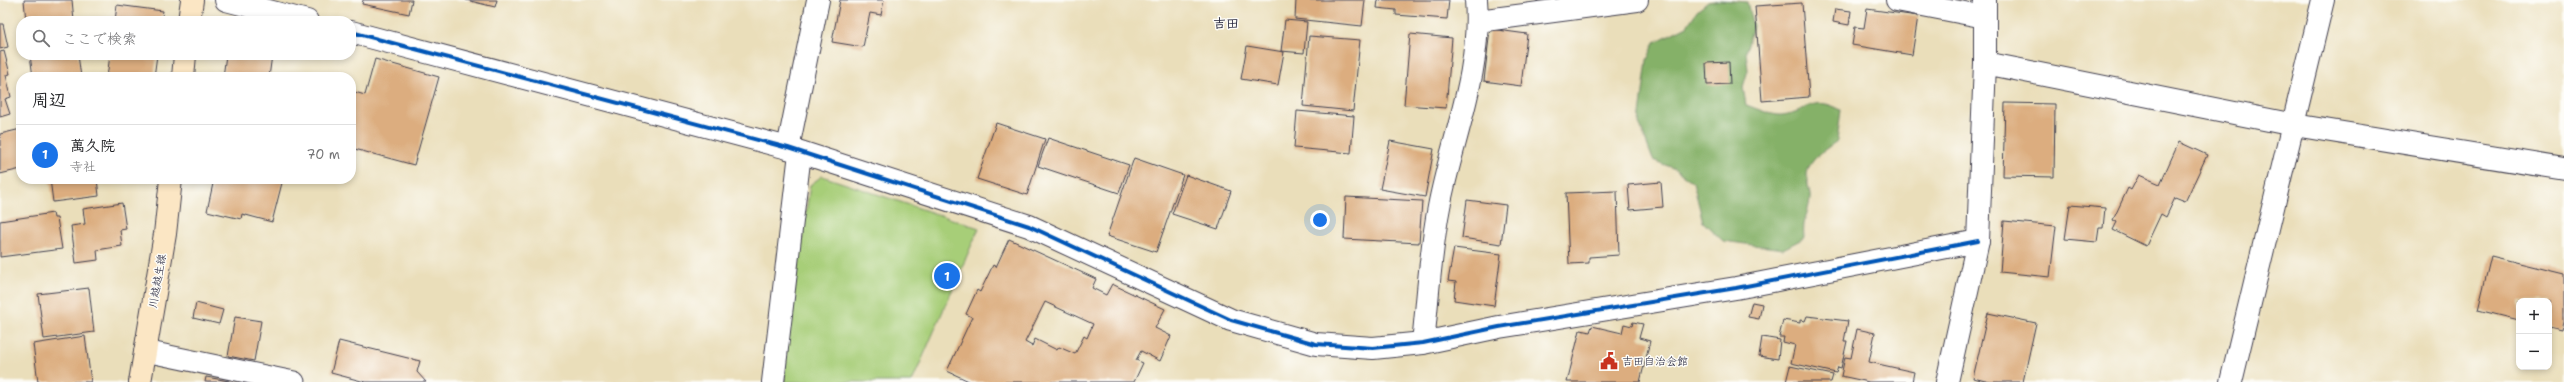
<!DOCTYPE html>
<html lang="ja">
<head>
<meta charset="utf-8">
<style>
	body { margin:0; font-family:"Shantell Sans","Klee One",sans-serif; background:#f6f6f6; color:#202124 }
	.controls { position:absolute; right:12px; bottom:12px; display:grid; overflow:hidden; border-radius:8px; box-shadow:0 2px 6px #0003 }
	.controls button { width:36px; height:36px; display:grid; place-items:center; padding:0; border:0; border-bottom:1px solid #e0e0e0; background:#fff; color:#202124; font:20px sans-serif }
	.you { position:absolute; left:1320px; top:220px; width:14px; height:14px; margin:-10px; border:3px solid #fff; border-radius:50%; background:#1a73e8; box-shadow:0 0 0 6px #1a73e833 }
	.badge { display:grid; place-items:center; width:26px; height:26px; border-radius:50%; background:#1a73e8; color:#fff; font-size:13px; font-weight:700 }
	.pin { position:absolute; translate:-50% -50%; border:2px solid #fff; box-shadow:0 1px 4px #0006 }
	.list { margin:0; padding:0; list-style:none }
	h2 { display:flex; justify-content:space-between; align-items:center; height:52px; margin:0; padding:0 16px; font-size:17px }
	h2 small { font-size:13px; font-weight:400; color:#757577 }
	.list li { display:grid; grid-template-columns:26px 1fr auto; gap:12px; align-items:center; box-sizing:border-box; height:60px; padding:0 16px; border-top:1px solid #e0e0e0 }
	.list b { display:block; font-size:15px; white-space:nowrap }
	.list p { margin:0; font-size:13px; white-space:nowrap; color:#757577 }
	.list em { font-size:13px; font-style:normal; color:#757577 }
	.icon { flex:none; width:22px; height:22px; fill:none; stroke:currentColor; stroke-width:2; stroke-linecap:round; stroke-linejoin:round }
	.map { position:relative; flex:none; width:2564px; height:382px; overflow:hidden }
	.search { position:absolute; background:#fff; box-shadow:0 2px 6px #0003; left:16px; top:16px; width:340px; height:44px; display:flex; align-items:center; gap:10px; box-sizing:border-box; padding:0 14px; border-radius:16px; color:#757577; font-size:15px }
	.panel { position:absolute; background:#fff; box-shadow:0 2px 6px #0003; left:16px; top:72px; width:340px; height:112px; border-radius:16px }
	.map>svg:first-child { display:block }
	.green { fill:#a7ce78; stroke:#64785a }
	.forest { fill:#85b168; stroke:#546a52 }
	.building { fill:#dcad7f; fill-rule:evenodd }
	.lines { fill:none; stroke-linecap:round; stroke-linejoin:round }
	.lane-casing { stroke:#403e4e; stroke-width:23 }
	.street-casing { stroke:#403e4e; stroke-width:24 }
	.secondary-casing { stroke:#403e4e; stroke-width:24 }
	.lane { stroke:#fff; stroke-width:21 }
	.street { stroke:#fff; stroke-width:22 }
	.secondary { stroke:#fbe6c4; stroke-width:22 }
	.cycleway-casing { stroke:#fdfcf7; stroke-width:6 }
	.cycleway { stroke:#0057b8; stroke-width:4 }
	.labels { text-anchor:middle; stroke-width:3; stroke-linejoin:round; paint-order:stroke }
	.street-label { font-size:11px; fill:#22223b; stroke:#fdfcf7 }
	.poi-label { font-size:11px; fill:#22223b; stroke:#fdfcf7; text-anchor:start }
	.quarter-label { font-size:13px; font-weight:bold; fill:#22223b; stroke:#fdfcf7 }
</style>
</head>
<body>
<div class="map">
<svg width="2564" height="382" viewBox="0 0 2564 382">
	<rect width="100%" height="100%" fill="#fdfcf7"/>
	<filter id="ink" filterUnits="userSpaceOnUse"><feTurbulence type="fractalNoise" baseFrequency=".025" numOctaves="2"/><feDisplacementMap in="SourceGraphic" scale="8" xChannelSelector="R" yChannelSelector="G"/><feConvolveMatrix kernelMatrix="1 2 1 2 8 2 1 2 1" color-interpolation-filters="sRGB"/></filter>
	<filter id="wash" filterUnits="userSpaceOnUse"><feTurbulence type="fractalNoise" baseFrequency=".012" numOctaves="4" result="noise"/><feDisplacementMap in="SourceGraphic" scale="16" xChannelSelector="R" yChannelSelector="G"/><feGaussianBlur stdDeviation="0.9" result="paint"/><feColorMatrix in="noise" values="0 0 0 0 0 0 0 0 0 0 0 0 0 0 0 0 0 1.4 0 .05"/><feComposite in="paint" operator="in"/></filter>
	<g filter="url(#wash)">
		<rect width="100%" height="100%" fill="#eadeba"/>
		<!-- green -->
		<polygon class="green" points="822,176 979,228 912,382 784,382 788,334 810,185"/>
		<!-- forest -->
		<path class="forest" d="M1720,0L1747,2L1753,26L1746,52L1748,70L1743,87L1746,105C1756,108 1772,116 1782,115C1808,112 1812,94 1841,110L1837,141C1826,149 1808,160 1807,175C1806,183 1811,191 1810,199C1808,216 1802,218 1804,238L1783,249L1723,241L1703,222L1693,182L1675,169L1653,160L1639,123L1647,60L1655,42L1687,26L1697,11L1708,2Z"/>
		<g id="blocks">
			<!-- building -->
			<g class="building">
				<polygon points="24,0 72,0 74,21 26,21"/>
				<polygon points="363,0 412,0 409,14 362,4"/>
				<polygon points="466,0 497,0 495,7"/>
				<polygon points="840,0 884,0 881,15 870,13 863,47 832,42"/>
				<polygon points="1296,0 1365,0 1362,26 1295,19"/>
				<polygon points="1378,0 1449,0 1447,19 1396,15 1396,10 1377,8"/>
				<polygon points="1802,3 1809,97 1762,101 1755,6"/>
				<polygon points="117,5 163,11 161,21 115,21"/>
				<polygon points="1835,9 1851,11 1849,25 1833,22"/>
				<polygon points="1867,9 1918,16 1912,55 1852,45 1855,27 1864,28"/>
				<polygon points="1285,20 1307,22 1304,53 1281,51"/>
				<polygon points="0,24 3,24 8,47 0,49"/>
				<polygon points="1490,29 1527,34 1521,86 1484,81"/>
				<polygon points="1410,34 1452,38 1446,108 1404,105"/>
				<polygon points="1309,36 1360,40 1353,111 1303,106"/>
				<polygon points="1247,46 1284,52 1278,85 1241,79"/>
				<polygon points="4,51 10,74 6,75 11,97 5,99 10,114 0,117 0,52"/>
				<polygon points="30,55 78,55 81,77 33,77"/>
				<polygon points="110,55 157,55 154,77 107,77"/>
				<polygon points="226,55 272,55 269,77 223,77"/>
				<polygon points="375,59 439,77 414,165 351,148 351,91 365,95"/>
				<polygon points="1729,62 1730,84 1707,85 1706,63"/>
				<polygon points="2005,103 2055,104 2054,177 2003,176"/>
				<polygon points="1297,111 1354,116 1351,153 1294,148"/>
				<polygon points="996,123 1045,139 1027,195 977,179"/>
				<polygon points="21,129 21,169 0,174 0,134"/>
				<polygon points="1048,138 1129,165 1119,193 1038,166"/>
				<polygon points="1390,141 1434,149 1425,197 1380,189"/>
				<polygon points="2179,142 2207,155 2185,202 2175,198 2166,217 2161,214 2146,246 2113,230 2117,222 2113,220 2128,188 2131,190 2139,175 2160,184"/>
				<polygon points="1134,158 1183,175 1156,252 1107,236"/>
				<polygon points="1186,175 1231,191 1218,229 1172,214"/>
				<polygon points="50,179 97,179 99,196 53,202"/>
				<polygon points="214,179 283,179 272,222 242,214 241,219 207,211"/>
				<polygon points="1661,182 1663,207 1630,210 1628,185"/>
				<polygon points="1617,191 1619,255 1589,257 1589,263 1569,264 1566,193"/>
				<polygon points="1346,197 1422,201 1419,243 1344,239"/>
				<polygon points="1467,200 1506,205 1501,244 1462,238"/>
				<polygon points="122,203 126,229 120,230 122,246 97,250 98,260 76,263 71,226 85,224 83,209"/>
				<polygon points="2070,205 2105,208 2103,228 2099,228 2097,242 2065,239"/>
				<polygon points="53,213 54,218 57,218 62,249 0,257 0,221"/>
				<polygon points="2004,221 2056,226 2050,277 2000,272"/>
				<path d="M1009,239L1096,279L1092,288L1106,295L1112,284L1165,309L1155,328L1171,336L1160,361L1141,351L1136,360L1143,363L1134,382H971L947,371L972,317L966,314L977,290L980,292L993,265L996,267ZM1045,302L1093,324L1087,338L1084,336L1075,354L1059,347L1057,350L1035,339L1032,346L1025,342Z"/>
				<polygon points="1454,248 1501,254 1494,306 1454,300 1456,282 1448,281"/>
				<polygon points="2491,256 2564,274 2564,321 2562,330 2549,327 2549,301 2519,301 2519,320 2478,310"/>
				<polygon points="89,288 94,332 44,339 38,294"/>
				<polygon points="1752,302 1762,304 1759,319 1748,317"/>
				<polygon points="196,303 223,310 219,324 193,318"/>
				<polygon points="1988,313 2036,323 2023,382 1990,382 1973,378"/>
				<polygon points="1807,316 1848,321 1844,341 1847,341 1841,368 1838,367 1836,373 1791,363 1795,345 1783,342 1784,337 1779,337 1783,320 1800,323 1800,320 1805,321"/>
				<polygon points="235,317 261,321 254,361 228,356"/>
				<polygon points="1633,322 1643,324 1639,338 1650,341 1640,382 1567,382 1580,330 1590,332 1592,326 1622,333 1624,324 1632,326"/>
				<polygon points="1857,329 1875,333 1869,362 1914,372 1912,382 1869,382 1841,376 1845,357 1851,358"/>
				<polygon points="85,336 91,382 38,382 33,344"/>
				<polygon points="1762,337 1780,340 1778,359 1759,356"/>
				<polygon points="339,341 420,361 417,372 426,382 365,382 331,373"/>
				<polygon points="1790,366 1833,375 1831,382 1786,382"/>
				<polygon points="206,377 229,381 229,382 205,382"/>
			</g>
		</g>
	</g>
	<g filter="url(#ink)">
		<use href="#blocks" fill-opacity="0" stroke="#403e4e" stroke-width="1"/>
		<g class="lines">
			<!-- lane casing -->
			<g class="lane-casing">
				<polyline id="lane" points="145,351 294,382"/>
			</g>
			<!-- street casing -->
			<g class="street-casing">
				<g id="street">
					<polyline points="226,0 307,21"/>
					<polyline points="1897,0 1985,17"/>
					<polyline points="1985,0 1985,63"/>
					<polyline points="1478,21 1637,0"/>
					<polyline points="351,32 788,148 1029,226 1231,320 1316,344 1373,348 1423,343 1499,327 1736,288 1978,241"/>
					<polyline points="788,148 818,0"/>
					<path d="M1423,343C1428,298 1430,252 1439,207C1452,139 1482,71 1476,0"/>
					<polyline points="773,382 800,153"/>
					<polyline points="1947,382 1978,241 1985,63 2294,125 2564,169"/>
					<polyline points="2231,382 2323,0"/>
				</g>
			</g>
			<!-- secondary casing -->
			<g class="secondary-casing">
				<g id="secondary">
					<polyline points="189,21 192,0"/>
					<polyline points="183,77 185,55"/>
					<polyline points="140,382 165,234 171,179"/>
				</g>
			</g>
			<!-- lane -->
			<use href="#lane" class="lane"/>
			<!-- street -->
			<use href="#street" class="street"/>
			<!-- secondary -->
			<use href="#secondary" class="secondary"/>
			<!-- cycleway casing -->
			<g class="cycleway-casing">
				<polyline id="cycleway" points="351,32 788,148 1029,226 1231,320 1316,344 1373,348 1423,343 1499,327 1736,288 1978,241"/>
			</g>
			<!-- cycleway -->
			<use href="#cycleway" class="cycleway"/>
		</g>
	</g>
	<!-- icons -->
	<defs>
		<g id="civic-bare" transform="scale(1.38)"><path d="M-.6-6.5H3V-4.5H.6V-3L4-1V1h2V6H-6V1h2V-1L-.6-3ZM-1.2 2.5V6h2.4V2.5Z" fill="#c8321e" stroke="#fdfcf7" stroke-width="2.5" paint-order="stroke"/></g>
	</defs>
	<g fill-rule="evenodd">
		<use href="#civic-bare" x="1609" y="361"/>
	</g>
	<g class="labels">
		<!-- street labels -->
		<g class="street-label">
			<text transform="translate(157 281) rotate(-80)" y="4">川越越生線</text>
		</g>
		<!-- poi labels -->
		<g class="poi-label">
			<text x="1622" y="365">吉田自治会館</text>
		</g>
		<!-- quarter labels -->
		<g class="quarter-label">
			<text x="1226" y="28">吉田</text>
		</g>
	</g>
</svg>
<div class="controls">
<button>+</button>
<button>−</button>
</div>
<div class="you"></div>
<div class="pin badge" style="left:947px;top:276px">1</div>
<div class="search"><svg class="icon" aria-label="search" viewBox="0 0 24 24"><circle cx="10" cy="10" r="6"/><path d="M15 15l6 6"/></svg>ここで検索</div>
<section class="panel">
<h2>周辺<small></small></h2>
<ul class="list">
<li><span class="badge">1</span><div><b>萬久院</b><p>寺社</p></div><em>70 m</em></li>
</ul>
</section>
</div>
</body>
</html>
